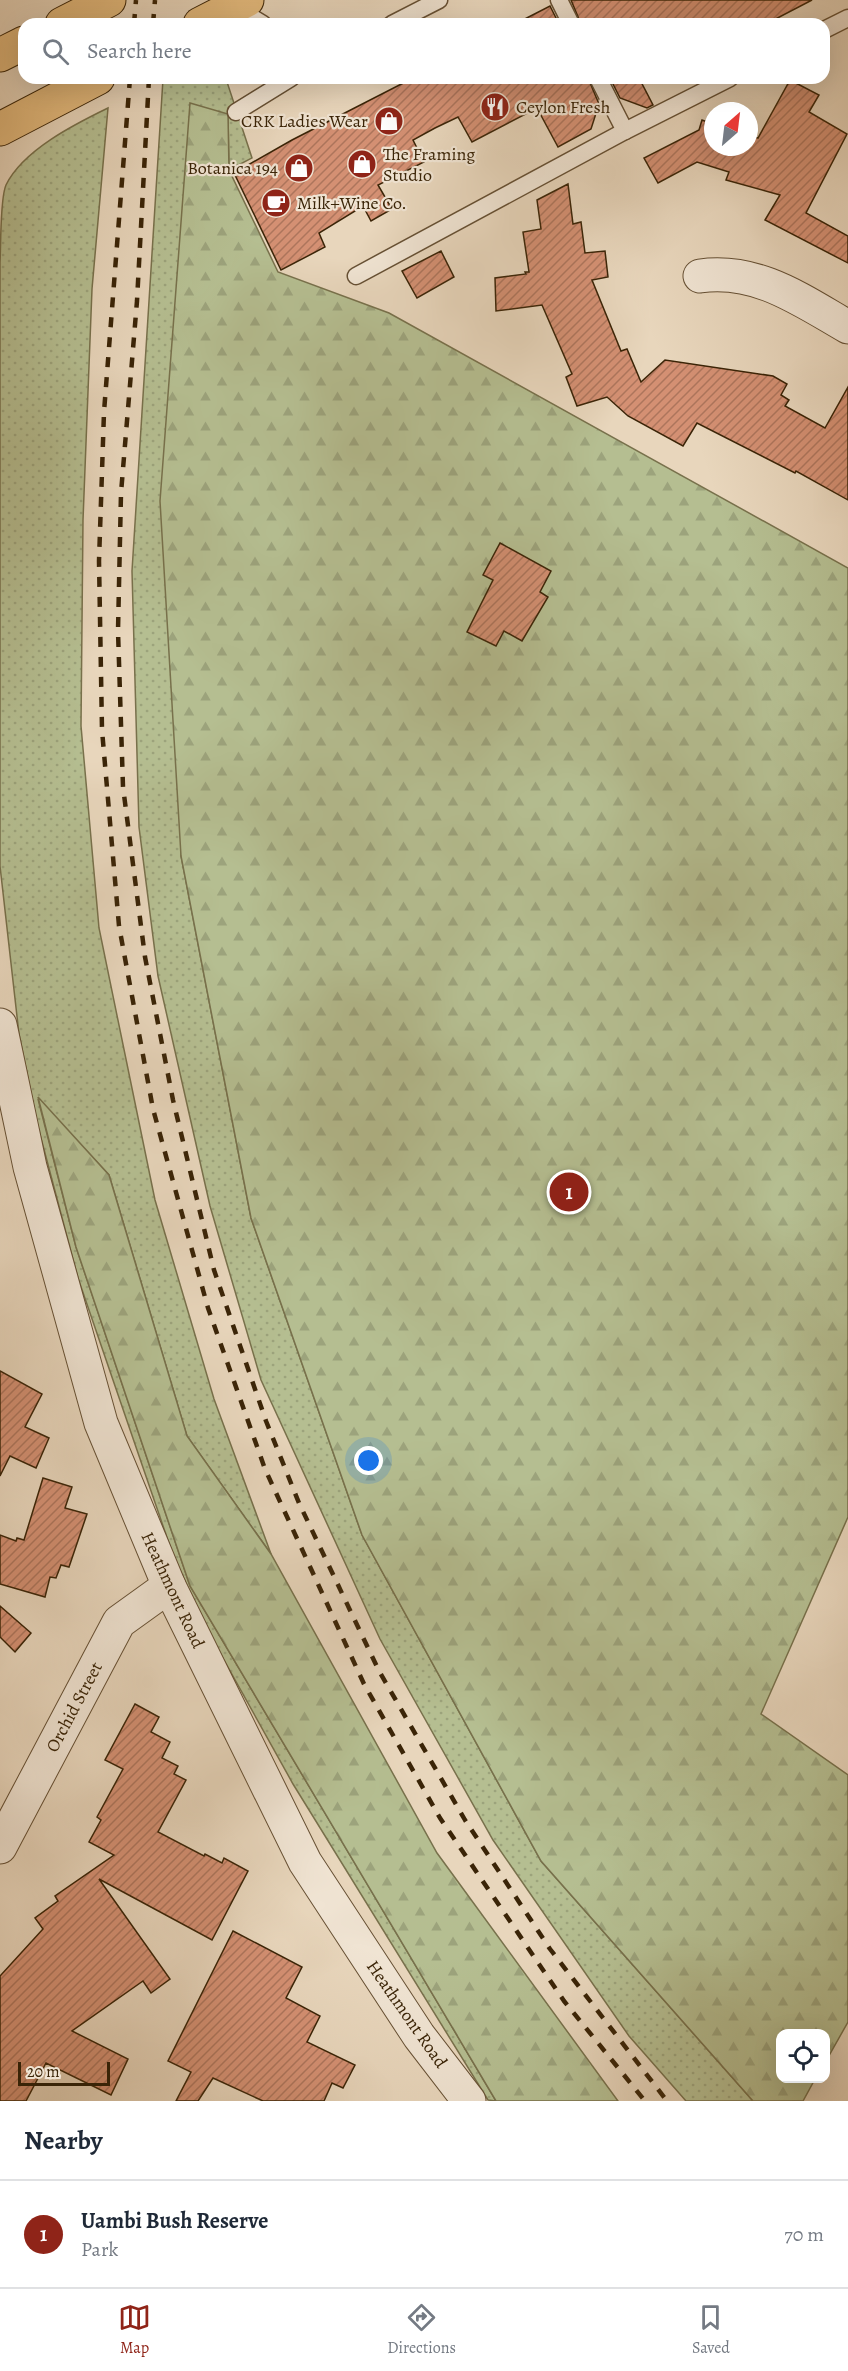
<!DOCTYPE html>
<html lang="en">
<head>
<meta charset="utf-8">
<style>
	body { margin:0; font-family:Alegreya,serif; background:#f6f6f7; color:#1f2937 }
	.controls { position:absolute; right:18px; bottom:18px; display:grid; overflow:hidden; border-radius:12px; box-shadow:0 6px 24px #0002 }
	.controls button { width:54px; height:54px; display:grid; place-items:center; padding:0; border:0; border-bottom:2px solid #e0e1e3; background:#fff; color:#1f2937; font:30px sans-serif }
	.compass { position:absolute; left:704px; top:102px; width:54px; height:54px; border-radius:50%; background:#fff; box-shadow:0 6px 24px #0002; rotate:28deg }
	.scale { position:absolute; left:18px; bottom:15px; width:92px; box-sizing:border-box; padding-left:6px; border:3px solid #3a2407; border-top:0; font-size:16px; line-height:21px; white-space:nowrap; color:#3a2407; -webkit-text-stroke:4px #f0e4d3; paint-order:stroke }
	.you { position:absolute; left:369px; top:1461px; width:21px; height:21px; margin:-15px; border:4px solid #fff; border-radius:50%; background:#1a73e8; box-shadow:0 0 0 9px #1a73e833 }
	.badge { display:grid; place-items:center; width:39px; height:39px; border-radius:50%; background:#8f2418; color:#fff; font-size:20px; font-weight:700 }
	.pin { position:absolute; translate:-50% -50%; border:3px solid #fff; box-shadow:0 2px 6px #0006 }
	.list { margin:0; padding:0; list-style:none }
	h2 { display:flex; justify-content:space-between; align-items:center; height:78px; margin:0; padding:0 24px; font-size:26px }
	h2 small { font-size:20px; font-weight:400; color:#747a83 }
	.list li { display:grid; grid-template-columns:39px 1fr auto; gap:18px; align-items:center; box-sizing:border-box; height:108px; padding:0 24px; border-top:2px solid #e0e1e3 }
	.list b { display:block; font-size:22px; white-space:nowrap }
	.list p { margin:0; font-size:20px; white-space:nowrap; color:#747a83 }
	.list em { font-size:20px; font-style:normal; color:#747a83 }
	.icon { flex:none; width:33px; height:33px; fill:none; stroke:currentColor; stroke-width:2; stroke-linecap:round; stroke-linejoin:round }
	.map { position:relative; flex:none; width:848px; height:2101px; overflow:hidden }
	.search { position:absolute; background:#fff; box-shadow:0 6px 24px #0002; left:18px; right:18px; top:18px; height:66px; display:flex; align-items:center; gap:15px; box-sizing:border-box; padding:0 21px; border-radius:18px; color:#747a83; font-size:22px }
	.sheet { height:186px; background:#fff }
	nav { display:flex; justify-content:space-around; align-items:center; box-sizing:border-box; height:84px; border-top:2px solid #e0e1e3; background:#fff; font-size:16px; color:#747a83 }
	nav a { display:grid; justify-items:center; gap:3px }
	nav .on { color:#8f2418 }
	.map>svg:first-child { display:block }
	.grass { fill:url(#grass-dots); stroke:#78714c; stroke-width:1.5 }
	.forest { fill:url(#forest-firs); stroke:#78714c; stroke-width:1.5 }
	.building { fill:url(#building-hatch); stroke:#3a2407; stroke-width:1.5 }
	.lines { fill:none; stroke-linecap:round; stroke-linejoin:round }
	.lane-casing { stroke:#665034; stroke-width:19 }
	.street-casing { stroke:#665034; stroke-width:35 }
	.primary-casing { stroke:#3a2407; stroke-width:35 }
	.lane { stroke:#f0e4d3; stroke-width:16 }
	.street { stroke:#f0e4d3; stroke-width:33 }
	.primary { stroke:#e4bb7e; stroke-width:33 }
	.rail { stroke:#3a2407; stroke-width:4.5; stroke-dasharray:10 10; stroke-linecap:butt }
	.labels { text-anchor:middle; stroke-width:4.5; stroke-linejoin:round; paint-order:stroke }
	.poi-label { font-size:18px; fill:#3a2407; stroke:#f0e4d3; text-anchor:start }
	.street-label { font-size:18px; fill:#3a2407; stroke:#f0e4d3 }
</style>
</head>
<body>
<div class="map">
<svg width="848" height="2101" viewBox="0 0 848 2101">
	<defs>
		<pattern id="grass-dots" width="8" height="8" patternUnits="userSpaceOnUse" patternTransform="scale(1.5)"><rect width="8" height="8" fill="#b5be91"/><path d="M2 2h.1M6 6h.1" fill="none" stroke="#9ca37c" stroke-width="1.8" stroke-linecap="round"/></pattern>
		<pattern id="forest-firs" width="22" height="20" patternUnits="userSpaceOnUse" patternTransform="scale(1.5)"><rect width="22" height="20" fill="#b5be91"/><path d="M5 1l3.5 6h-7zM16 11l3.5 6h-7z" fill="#9ca37c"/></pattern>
		<pattern id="building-hatch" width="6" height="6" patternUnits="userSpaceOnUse" patternTransform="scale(1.5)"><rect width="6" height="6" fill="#d49073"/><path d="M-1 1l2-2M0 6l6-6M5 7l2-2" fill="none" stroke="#ad755c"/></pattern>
	</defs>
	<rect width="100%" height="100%" fill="#e8d6bc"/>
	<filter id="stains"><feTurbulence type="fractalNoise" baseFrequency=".00333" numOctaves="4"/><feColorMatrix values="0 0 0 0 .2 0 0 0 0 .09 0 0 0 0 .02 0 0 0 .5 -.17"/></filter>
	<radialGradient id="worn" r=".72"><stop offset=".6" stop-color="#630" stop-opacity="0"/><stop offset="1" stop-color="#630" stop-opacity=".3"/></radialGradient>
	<!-- grass -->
	<g class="grass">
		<polygon points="165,78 236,78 227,82 252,158 229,170 228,114 181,856 251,1218 362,1535 541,1861 753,2101 686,2101 629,2036 493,1840 380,1639 261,1380 210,1206 158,976 139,827 132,571 163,79"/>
		<path d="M108,108L92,289L83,520L81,726L99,928L155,1200L214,1399L271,1554L187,1436L109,1175L38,1099L76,1247L190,1586L496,2101L488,2100L293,1784L185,1590L78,1278L37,1123L19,1034L0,866V263C1,245 0,198 6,185C23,150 75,124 108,108Z"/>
	</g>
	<!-- forest -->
	<g class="forest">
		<polygon points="190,103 228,114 229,170 278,272 389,313 848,568 848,1517 761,1714 848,1775 848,2022 826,2061 826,2034 780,2034 780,2078 815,2079 803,2101 753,2101 541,1861 362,1535 251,1218 181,856 160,501"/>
		<polygon points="38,1097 109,1175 187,1436 271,1554 437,1853 618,2101 496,2101 190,1586 76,1247"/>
	</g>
	<!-- building -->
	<g class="building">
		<polygon points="571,0 812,0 766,24 581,24"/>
		<polygon points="550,6 559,24 515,24"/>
		<polygon points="413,78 588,78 599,104 591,129 558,147 537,108 472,142 458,117 435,128 413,140 424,162 378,185 392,209 371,221 363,206 319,233 325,247 281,270 234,173 292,140"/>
		<polygon points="610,78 639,78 653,105 647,108 620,98"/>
		<polygon points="790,80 819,95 809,112 847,134 806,213 848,236 848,263 765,220 780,195 726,180 729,172 697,162 658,183 644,158 699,130 702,120 713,124 713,147 749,147 749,135 758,138"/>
		<polygon points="568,184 573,224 581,222 585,253 605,251 608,277 592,280 621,351 627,349 641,382 665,360 773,376 787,384 781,395 789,400 785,406 825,428 848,387 848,500 796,471 795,473 697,423 683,446 628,416 607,397 577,406 566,377 572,374 542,305 496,311 495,278 526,274 525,272 529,272 523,232 541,229 537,200"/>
		<polygon points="441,251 454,277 417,298 402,271"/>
		<polygon points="500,543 551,571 540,592 548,597 522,641 504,631 496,646 467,632 493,580 483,575"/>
		<polygon points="0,1371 42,1394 25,1427 49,1438 36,1468 10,1456 0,1476"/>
		<polygon points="43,1478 72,1487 65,1508 87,1514 69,1567 61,1565 56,1578 50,1577 45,1597 0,1584 0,1535 16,1541 17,1538 24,1540"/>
		<polygon points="0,1606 31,1633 15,1652 0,1637"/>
		<polygon points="135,1704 159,1717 151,1732 170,1742 162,1758 178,1766 174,1774 186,1780 158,1832 204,1856 205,1854 222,1863 224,1858 248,1871 212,1940 99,1879 170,1979 151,1993 143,1981 72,2031 128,2059 111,2095 46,2063 26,2101 0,2101 0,1976 43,1929 35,1918 58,1901 55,1896 114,1855 89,1842 101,1820 97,1817 123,1769 105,1760"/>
		<polygon points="233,1931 302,1967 286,1998 320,2016 307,2042 355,2065 343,2088 332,2083 324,2101 263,2101 213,2078 198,2101 176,2101 191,2072 168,2061"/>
	</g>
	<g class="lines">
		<!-- lane casing -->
		<g class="lane-casing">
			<g id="lane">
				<polyline points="559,0 571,24"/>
				<polyline points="235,7 263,24"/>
				<polyline points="392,24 439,0"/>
				<polyline points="824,30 848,18"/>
				<polyline points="598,78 625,131"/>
				<polyline points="236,112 291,78"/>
				<polyline points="356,276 625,131 730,78"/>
			</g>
		</g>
		<!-- street casing -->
		<g class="street-casing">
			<g id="street">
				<path d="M700,276C757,268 801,300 848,327"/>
				<polyline points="0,1025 30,1167 101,1423 169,1586 305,1862 419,2036 469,2101"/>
				<polyline points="0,1847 119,1622 169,1586"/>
			</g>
		</g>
		<!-- primary casing -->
		<g class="primary-casing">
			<g id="primary">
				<polyline points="62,24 109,0"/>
				<polyline points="200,24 247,0"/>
				<polyline points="0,55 24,43"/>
				<polyline points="0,129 98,78"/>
			</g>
		</g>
		<!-- lane -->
		<use href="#lane" class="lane"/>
		<!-- street -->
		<use href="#street" class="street"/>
		<!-- primary -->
		<use href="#primary" class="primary"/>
		<!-- rail -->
		<g class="rail">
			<polyline points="134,24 136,0"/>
			<polyline points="153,24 155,0"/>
			<polyline points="130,78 104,412 99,561 102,730 119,926 153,1109 208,1308 265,1469 364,1684 440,1818 564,2001 645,2101"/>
			<polyline points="149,78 137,301 121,493 118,631 123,787 145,957 173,1100 214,1270 266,1421 299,1503 379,1671 465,1820 550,1949 667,2101"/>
		</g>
	</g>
	<!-- icons -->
	<defs>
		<g id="restaurant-disc" transform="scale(1.5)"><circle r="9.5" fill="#8f2418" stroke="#f0e4d3"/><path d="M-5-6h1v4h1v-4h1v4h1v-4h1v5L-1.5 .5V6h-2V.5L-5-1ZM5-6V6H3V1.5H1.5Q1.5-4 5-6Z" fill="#fff"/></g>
		<g id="shop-disc" transform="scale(1.5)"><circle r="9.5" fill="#8f2418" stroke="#f0e4d3"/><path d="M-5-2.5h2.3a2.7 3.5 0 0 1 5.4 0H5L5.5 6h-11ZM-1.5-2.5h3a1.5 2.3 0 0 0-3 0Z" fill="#fff"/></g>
		<g id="cafe-disc" transform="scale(1.5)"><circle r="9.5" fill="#8f2418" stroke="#f0e4d3"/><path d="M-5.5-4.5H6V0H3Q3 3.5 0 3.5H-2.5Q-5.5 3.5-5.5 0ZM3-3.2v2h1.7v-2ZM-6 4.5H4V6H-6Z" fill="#fff"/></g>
	</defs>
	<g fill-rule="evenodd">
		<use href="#restaurant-disc" x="495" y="107"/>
		<use href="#shop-disc" x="389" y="121"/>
		<use href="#shop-disc" x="362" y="164"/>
		<use href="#shop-disc" x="299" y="168"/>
		<use href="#cafe-disc" x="276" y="203"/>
	</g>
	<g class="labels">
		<!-- poi labels -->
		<g class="poi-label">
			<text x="516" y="113">Ceylon Fresh</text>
			<text x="368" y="127" text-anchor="end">CRK Ladies Wear</text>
			<text x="383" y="160">The Framing<tspan x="383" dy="21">Studio</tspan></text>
			<text x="278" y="174" text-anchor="end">Botanica 194</text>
			<text x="297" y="209">Milk+Wine Co.</text>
		</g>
		<!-- street labels -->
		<g class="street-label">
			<text transform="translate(173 1590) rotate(65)" y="6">Heathmont Road</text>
			<text transform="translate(74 1707) rotate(-62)" y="6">Orchid Street</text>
			<text transform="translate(407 2014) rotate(55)" y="6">Heathmont Road</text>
		</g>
	</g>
	<rect width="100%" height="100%" filter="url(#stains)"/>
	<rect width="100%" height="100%" fill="url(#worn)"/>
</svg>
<div class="controls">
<button><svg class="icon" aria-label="locate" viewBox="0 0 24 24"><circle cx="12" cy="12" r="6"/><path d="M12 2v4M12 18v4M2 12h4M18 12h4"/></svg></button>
</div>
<svg class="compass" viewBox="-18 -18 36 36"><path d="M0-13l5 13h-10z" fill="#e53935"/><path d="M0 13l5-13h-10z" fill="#747a83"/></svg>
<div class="scale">20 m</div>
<div class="you"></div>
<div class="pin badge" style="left:569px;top:1192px">1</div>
<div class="search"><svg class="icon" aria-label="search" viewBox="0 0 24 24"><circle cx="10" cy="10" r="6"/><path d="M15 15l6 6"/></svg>Search here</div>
</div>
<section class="sheet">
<h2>Nearby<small></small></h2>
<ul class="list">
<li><span class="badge">1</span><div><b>Uambi Bush Reserve</b><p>Park</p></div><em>70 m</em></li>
</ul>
</section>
<nav>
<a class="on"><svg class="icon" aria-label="map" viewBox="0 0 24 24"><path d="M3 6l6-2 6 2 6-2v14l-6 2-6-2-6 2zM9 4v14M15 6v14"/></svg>Map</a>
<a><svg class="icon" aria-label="directions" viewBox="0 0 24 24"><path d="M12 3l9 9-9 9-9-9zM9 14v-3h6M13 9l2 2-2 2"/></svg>Directions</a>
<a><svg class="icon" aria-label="saved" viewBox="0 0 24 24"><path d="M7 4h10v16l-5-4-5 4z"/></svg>Saved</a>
</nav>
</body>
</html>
